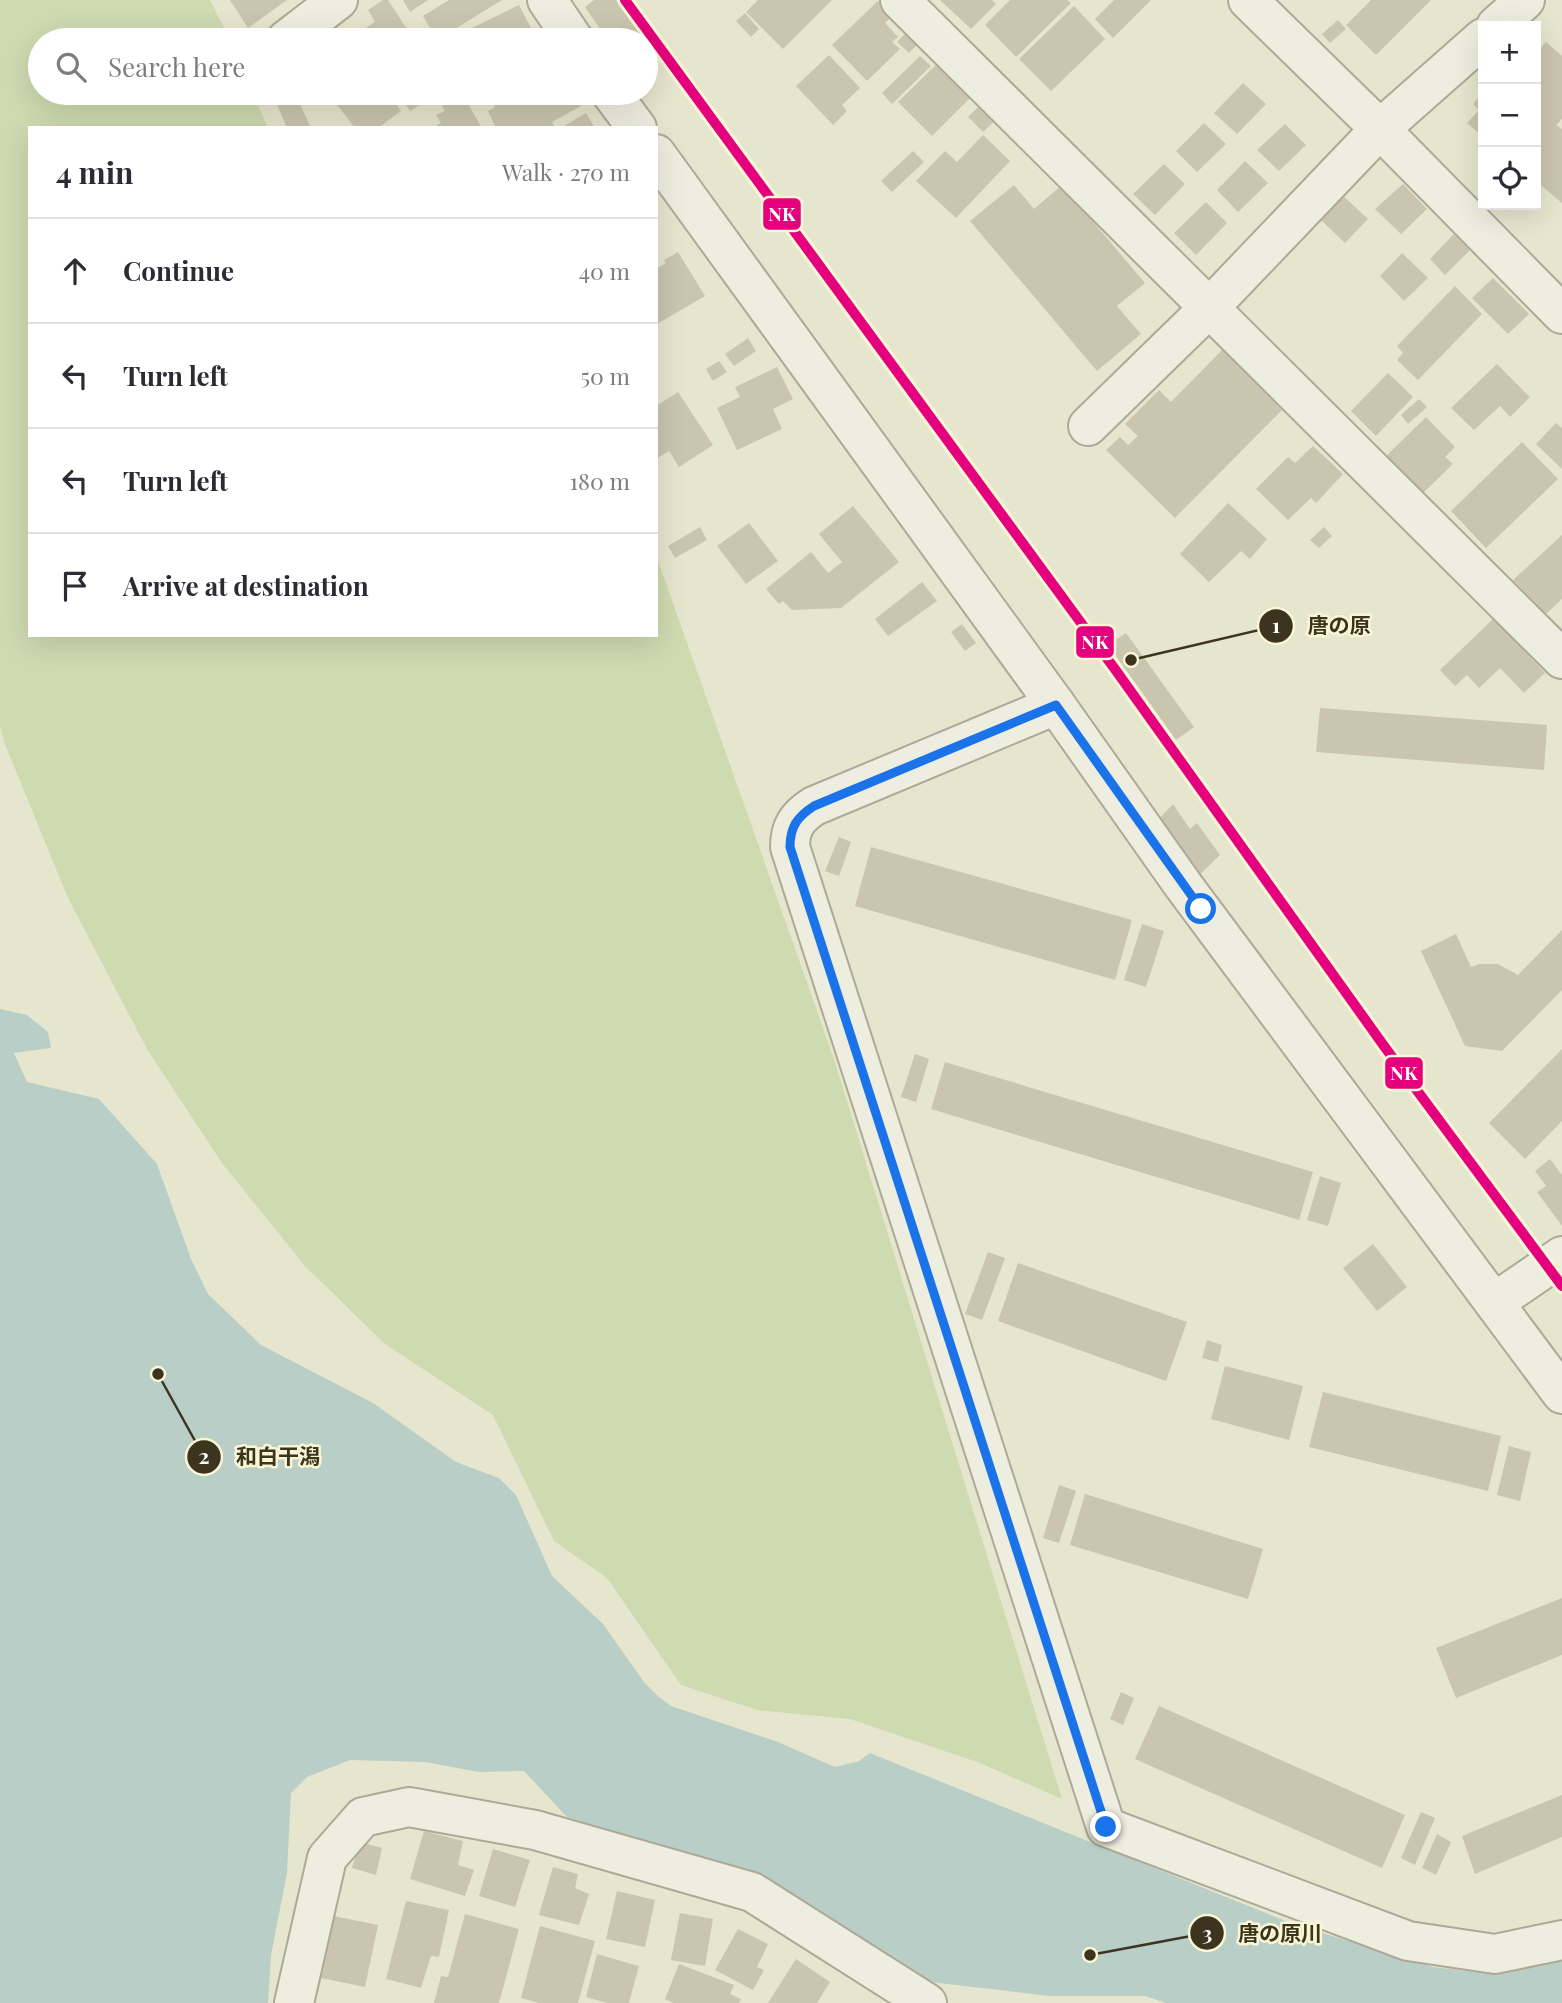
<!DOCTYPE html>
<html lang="en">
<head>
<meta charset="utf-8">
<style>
	body { margin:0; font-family:"Playfair Display","Noto Sans JP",serif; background:#f2f2f3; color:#2b2b33 }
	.controls { position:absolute; right:21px; top:21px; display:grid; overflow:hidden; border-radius:0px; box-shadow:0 7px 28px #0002 }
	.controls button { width:63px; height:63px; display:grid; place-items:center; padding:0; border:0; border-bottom:2px solid #e1e1e2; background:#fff; color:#2b2b33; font:35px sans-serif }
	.stop { position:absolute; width:21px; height:21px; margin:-16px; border:5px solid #1a73e8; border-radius:50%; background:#fff }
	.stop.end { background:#1a73e8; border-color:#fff; box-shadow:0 2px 7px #0008 }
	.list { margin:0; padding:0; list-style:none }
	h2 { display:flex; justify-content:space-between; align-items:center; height:91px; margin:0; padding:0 28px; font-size:30px }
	h2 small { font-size:23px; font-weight:400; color:#7c7c81 }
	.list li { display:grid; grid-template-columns:46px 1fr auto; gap:21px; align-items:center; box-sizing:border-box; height:105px; padding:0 28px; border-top:2px solid #e1e1e2 }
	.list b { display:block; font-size:26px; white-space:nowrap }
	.list em { font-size:23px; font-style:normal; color:#7c7c81 }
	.icon { flex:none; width:38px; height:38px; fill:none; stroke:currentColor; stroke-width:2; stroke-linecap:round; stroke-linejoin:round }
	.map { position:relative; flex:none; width:1562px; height:2003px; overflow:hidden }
	.search { position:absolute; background:#fff; box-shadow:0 7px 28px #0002; left:28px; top:28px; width:630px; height:77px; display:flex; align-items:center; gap:18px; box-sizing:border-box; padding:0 24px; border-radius:38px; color:#7c7c81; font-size:26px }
	.panel { position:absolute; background:#fff; box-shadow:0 7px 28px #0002; left:28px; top:126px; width:630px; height:511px; border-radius:0px }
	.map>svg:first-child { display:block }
	.green { fill:#cedab0 }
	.water { fill:#b9cec6 }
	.building { fill:#cac5af }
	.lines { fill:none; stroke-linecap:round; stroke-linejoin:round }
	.minor-casing { stroke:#acaa97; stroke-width:42 }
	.minor { stroke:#eeeee0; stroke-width:38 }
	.rail-1-casing { stroke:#f8f6d5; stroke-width:16 }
	.rail-1 { stroke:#e5007d; stroke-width:10 }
	.route { stroke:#1a73e8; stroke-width:9 }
	.leader { fill:none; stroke:#3c341e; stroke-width:2.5 }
	.callout-dot { fill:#3c341e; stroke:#f8f6d5; stroke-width:2.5 }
	.mark-label { font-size:21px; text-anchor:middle; font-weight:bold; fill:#fff }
	.callout-label { font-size:21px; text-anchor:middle; font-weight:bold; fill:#3c341e; stroke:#f8f6d5; stroke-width:5; stroke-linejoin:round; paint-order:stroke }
	.line-badge { stroke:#f8f6d5; stroke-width:2.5 }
	.badge-label { font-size:19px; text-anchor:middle; font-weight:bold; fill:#fff }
</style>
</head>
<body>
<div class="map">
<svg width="1562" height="2003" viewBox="0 0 1562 2003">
	<rect width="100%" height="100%" fill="#e6e6ce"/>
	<!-- green -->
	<polygon class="green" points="0,0 210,0 230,40 40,40 40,93 253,93 268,128 30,128 30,635 656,635 656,555 834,1059 1062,1799 980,1763 850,1719 757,1710 681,1685 607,1578 554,1541 493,1415 385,1344 305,1266 222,1163 147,1049 68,898 4,742 0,726"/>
	<!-- water -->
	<polygon class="water" points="0,1009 27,1015 48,1032 51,1048 14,1053 27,1082 99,1099 157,1164 191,1259 208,1294 261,1345 373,1403 456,1462 499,1478 516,1495 552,1576 603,1624 644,1682 659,1697 671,1706 778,1742 835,1767 859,1761 870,1753 1293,1924 1433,1967 1475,1972 1511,1972 1562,1960 1562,2003 1166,2003 1145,1996 1050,1996 930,1982 756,1877 567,1817 524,1771 479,1772 425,1762 350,1760 307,1777 291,1793 287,1873 271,1955 268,2003 0,2003"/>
	<!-- building -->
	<g class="building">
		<polygon points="230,0 287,0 248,28"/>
		<polygon points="383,0 388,0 414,40 364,40 359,32 375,22 368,10"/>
		<polygon points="403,0 428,0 410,12"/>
		<polygon points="449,0 502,0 437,40 423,16"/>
		<polygon points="594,0 616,0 644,40 608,40 585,7"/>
		<polygon points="758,0 832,0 783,49 746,12"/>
		<polygon points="940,0 992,0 996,4 971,29"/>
		<polygon points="1010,0 1067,0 1071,3 1016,57 985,25"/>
		<polygon points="1114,0 1151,0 1113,38 1095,19"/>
		<polygon points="1371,0 1431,0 1376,55 1346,25"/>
		<polygon points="878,1 892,16 885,23 898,37 892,42 900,49 867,81 832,45"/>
		<polygon points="519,5 537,40 447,40"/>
		<polygon points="1074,6 1105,39 1051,91 1019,59"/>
		<polygon points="745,13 759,29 751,37 736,21"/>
		<polygon points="1338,20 1346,29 1330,43 1322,34"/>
		<polygon points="915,23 927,34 909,53 897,42"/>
		<polygon points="1546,42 1562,56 1562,119 1556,125 1562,129 1562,203 1536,181 1536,53"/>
		<polygon points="950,51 983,85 932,136 898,102"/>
		<polygon points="829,55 860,88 842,105 847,111 833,125 796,86"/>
		<polygon points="920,56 931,66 892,104 882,93"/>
		<polygon points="1243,83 1266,104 1237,134 1214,113"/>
		<polygon points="1483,92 1483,137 1467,123 1479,110 1473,104"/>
		<polygon points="272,93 295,93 311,128 287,128"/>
		<polygon points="328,93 388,93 401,111 378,128 355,128"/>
		<polygon points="398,93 439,93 410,111"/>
		<polygon points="512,93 574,93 581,106 552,122 555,128 496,128 488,111 495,107 492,101 501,96 504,102 514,96"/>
		<polygon points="991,94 1006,110 983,132 968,117"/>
		<polygon points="464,97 482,128 437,128 436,126 441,123 436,115 445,111 442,106"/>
		<polygon points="586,113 595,128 561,128"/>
		<polygon points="1204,123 1226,144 1197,172 1176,151"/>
		<polygon points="1285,124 1306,145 1279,171 1257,150"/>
		<polygon points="983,135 1010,161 956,218 916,181 945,151 957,162"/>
		<polygon points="913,151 924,162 892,192 881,181"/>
		<polygon points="1245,161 1268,183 1238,212 1217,190"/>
		<polygon points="1164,164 1185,184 1155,215 1133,194"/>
		<polygon points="1403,184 1427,209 1401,234 1375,209"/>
		<polygon points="1014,185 1034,209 1062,185 1145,283 1117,306 1141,334 1097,371 970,221"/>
		<polygon points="1341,194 1368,219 1345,243 1319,218"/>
		<polygon points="1206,202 1227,223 1196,255 1174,233"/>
		<polygon points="1454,234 1470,250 1445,275 1430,259"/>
		<polygon points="678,252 705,296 657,324 656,269 666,263 664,260"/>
		<polygon points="1402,253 1428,278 1404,301 1380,276"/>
		<polygon points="1493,278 1529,314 1508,334 1472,298"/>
		<polygon points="1455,286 1482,314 1418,380 1397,360 1403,353 1397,346"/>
		<polygon points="748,338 756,351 734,366 725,354"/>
		<polygon points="1222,350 1282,410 1175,518 1106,450 1120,437 1128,445 1138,436 1125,424 1159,390 1171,402"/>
		<polygon points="719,361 727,372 713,381 706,369"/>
		<polygon points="1497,364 1530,397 1510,417 1500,406 1474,430 1451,408"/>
		<polygon points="777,367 793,399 773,409 782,429 737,450 717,408 740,397 735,387"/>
		<polygon points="1388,373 1413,397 1376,436 1351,411"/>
		<polygon points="678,392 713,445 679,467 669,451 656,459 656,406"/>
		<polygon points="1419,399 1427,407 1408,424 1401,415"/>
		<polygon points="1426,417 1455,447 1445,457 1453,464 1422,494 1384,458"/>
		<polygon points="1556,423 1562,428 1562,469 1536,444"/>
		<polygon points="1522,442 1558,479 1486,548 1451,511"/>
		<polygon points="1313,446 1343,474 1316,503 1311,498 1288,520 1256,489 1288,457 1295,463"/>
		<polygon points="1228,503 1267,539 1250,559 1241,551 1209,582 1180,554"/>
		<polygon points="853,506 899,562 841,608 792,610 783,601 779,604 766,589 811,552 828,573 842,562 819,534"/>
		<polygon points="749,523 778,561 746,584 717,546"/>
		<polygon points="700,527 707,540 675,558 668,546"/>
		<polygon points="1324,527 1332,536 1319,548 1310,540"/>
		<polygon points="1562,535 1562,599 1546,614 1513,580"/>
		<polygon points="922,582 937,601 888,636 875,619"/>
		<polygon points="1494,618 1545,673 1524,693 1500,668 1479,688 1467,675 1455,686 1440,670"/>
		<polygon points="962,624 976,643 965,651 951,632"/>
		<polygon points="1126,633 1194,727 1176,740 1108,645"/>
		<polygon points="1320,708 1547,725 1544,770 1316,752"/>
		<polygon points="1173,804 1190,829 1197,823 1220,855 1196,878 1156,822"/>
		<polygon points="839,837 851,842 839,876 825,871"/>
		<polygon points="871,847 1132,920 1115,980 855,906"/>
		<polygon points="1142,924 1164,931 1146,987 1124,980"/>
		<polygon points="1562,930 1562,990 1502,1051 1465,1046 1421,951 1456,934 1471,967 1479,964 1498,964 1518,975"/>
		<polygon points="1562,1049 1562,1121 1525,1159 1489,1123"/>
		<polygon points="915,1054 929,1059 916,1102 901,1097"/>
		<polygon points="945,1062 1313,1172 1299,1220 931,1109"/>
		<polygon points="1550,1159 1562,1175 1562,1226 1537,1192 1546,1186 1535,1171"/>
		<polygon points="1320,1176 1341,1183 1328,1226 1307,1220"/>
		<polygon points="1373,1244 1407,1287 1377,1311 1343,1268"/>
		<polygon points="988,1252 1005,1258 982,1320 965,1314"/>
		<polygon points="1018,1263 1187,1322 1166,1381 998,1321"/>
		<polygon points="1207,1340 1222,1345 1218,1362 1202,1358"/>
		<polygon points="1225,1366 1303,1386 1289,1440 1211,1419"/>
		<polygon points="1323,1392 1501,1436 1488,1491 1309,1447"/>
		<polygon points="1509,1446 1531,1452 1520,1501 1497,1495"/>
		<polygon points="1059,1485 1076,1491 1059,1543 1043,1538"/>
		<polygon points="1085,1494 1263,1549 1248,1599 1070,1545"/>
		<polygon points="1562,1598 1562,1655 1456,1698 1436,1648"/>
		<polygon points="1121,1692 1134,1698 1123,1725 1110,1719"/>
		<polygon points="1159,1706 1405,1815 1382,1868 1135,1759"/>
		<polygon points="1562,1795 1562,1837 1475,1874 1462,1836"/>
		<polygon points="1421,1812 1435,1818 1415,1865 1401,1858"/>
		<polygon points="424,1831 463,1841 458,1865 474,1870 465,1896 410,1879"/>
		<polygon points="1437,1834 1451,1842 1436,1875 1422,1868"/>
		<polygon points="359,1842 382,1848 376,1875 352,1868"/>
		<polygon points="493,1849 530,1860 515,1907 479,1896"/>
		<polygon points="553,1867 578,1874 575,1888 589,1894 579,1925 539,1915"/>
		<polygon points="617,1891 655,1900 645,1947 606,1939"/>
		<polygon points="406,1901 449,1910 439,1957 431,1956 421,1988 386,1979"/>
		<polygon points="680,1913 713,1919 705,1966 671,1960"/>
		<polygon points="465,1914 519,1929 499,2003 434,2003 441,1976 448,1977"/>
		<polygon points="334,1916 378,1925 365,1987 321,1978"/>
		<polygon points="540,1926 595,1941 578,2003 539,2003 521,1998"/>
		<polygon points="738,1929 768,1944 757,1967 764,1970 753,1990 715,1970"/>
		<polygon points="597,1954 639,1966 629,2003 607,2003 586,1997"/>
		<polygon points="796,1959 830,1982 817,2003 768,2003"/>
		<polygon points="679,1964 734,1985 730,1994 741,1999 739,2003 673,2003 665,1999"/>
	</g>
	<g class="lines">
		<!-- minor casing -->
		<g class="minor-casing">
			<g id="minor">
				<polyline points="547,0 574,40"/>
				<polyline points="900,0 1562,659"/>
				<polyline points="1248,0 1380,129 1562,314"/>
				<polyline points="1496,26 1525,0"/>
				<polyline points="286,40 338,0"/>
				<polyline points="611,93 637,128"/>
				<polyline points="656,154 1056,705 1183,885 1562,1394"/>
				<polyline points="1088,426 1209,308 1380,129 1483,38"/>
				<path d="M1056,705L814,806C797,817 790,827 790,847L1106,1827L1408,1941L1495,1954L1562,1940"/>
				<polyline points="1495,1302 1562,1256"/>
				<polyline points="294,2003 327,1858 363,1817 409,1807 535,1830 752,1892 927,2003"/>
			</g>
		</g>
		<!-- minor -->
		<use href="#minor" class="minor"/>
		<!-- rail-1 casing -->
		<g class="rail-1-casing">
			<polyline id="rail-1" points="625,0 1117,672 1384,1046 1562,1286"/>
		</g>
		<!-- rail-1 -->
		<use href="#rail-1" class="rail-1"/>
	</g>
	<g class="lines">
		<!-- route -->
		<path class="route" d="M1106,1827L790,847C790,827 797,817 814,806L1056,705L1201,909"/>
	</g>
	<!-- callouts -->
	<path class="leader" d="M1131 660L1276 626M158 1374L204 1457M1090 1955L1207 1933"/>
	<g class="callout-dot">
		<circle cx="1131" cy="660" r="7"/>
		<circle cx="158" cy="1374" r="7"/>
		<circle cx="1090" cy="1955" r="7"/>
		<circle cx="1276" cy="626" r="18"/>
		<circle cx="204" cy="1457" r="18"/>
		<circle cx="1207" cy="1933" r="18"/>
	</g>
	<g class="mark-label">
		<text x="1276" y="633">1</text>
		<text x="204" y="1464">2</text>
		<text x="1207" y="1941">3</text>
	</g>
	<g class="callout-label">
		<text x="1339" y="633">唐の原</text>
		<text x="278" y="1464">和白干潟</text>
		<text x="1280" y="1941">唐の原川</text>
	</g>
	<g class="line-badge">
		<rect x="762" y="197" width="40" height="34" rx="7" fill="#e5007d"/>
		<rect x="1075" y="625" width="40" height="34" rx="7" fill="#e5007d"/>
		<rect x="1384" y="1056" width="40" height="34" rx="7" fill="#e5007d"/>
	</g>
	<g class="badge-label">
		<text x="782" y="221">NK</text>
		<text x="1095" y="649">NK</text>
		<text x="1404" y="1080">NK</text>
	</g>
</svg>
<div class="controls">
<button>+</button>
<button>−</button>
<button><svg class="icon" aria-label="locate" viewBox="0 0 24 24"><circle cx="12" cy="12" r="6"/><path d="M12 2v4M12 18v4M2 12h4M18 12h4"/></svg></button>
</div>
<div class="stop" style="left:1201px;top:909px"></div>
<div class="stop end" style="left:1106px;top:1827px"></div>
<div class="search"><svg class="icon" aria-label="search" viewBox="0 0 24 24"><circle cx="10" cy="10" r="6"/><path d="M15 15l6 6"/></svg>Search here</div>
<section class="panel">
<h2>4 min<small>Walk · 270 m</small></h2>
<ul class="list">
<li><svg class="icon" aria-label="ahead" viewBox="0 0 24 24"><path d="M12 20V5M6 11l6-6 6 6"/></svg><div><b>Continue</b></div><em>40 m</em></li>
<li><svg class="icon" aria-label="left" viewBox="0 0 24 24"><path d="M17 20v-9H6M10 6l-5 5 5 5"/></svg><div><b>Turn left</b></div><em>50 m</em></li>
<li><svg class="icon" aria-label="left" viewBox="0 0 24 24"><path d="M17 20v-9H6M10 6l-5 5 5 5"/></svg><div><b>Turn left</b></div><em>180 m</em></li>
<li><svg class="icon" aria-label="arrive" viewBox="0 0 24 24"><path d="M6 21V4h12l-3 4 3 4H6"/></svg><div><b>Arrive at destination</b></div></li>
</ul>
</section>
</div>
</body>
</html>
